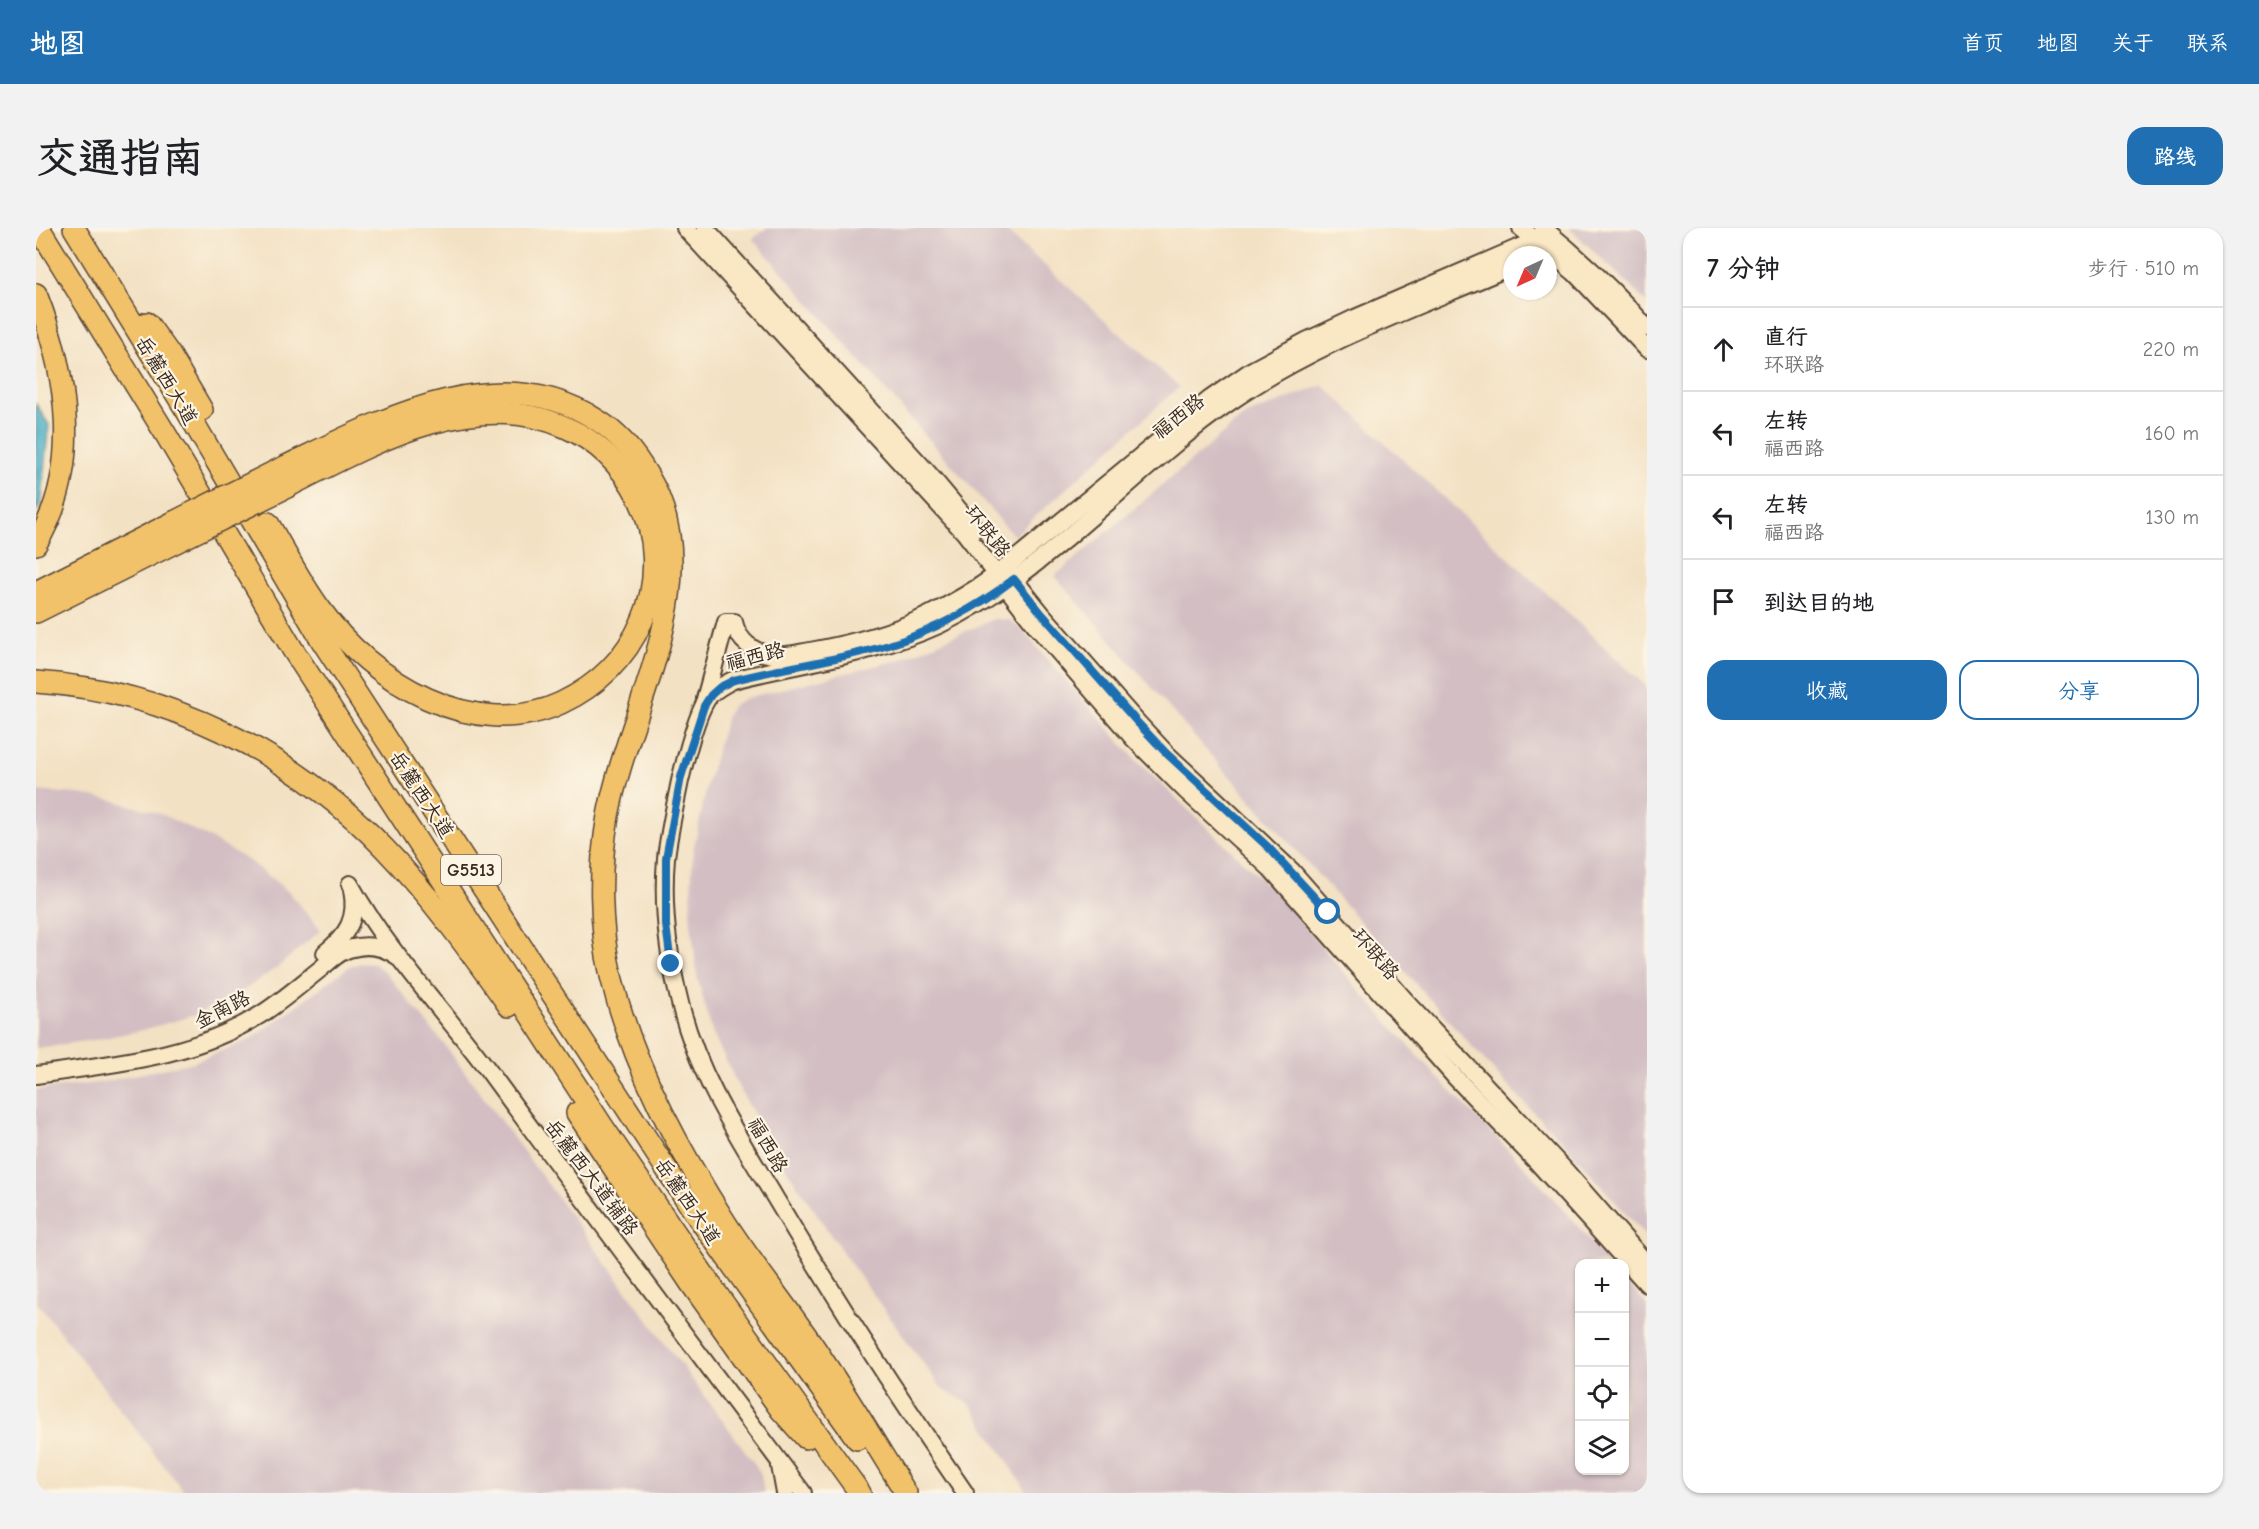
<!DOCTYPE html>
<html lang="zh">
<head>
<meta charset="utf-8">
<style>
	body { margin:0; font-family:"Comic Neue","LXGW WenKai TC",sans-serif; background:#f2f2f2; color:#202124 }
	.controls { position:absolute; right:18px; bottom:18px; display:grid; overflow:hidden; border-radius:12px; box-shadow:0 2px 4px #0004 }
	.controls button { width:54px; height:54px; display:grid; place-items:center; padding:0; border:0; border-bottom:2px solid #e0e0e0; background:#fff; color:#202124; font:30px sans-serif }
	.compass { position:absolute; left:1467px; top:18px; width:54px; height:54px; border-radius:50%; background:#fff; box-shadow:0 2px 4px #0004; rotate:224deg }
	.stop { position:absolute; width:18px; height:18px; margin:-14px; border:4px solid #1f6fb2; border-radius:50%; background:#fff }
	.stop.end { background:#1f6fb2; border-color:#fff; box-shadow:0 2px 6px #0008 }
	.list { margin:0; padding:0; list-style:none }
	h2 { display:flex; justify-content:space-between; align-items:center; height:78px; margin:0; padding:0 24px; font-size:26px }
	h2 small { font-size:20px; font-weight:400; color:#757577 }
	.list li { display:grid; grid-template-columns:39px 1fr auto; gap:18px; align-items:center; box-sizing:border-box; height:84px; padding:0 24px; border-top:2px solid #e0e0e0 }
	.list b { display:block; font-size:22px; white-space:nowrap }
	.list p { margin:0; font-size:20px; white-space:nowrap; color:#757577 }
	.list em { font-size:20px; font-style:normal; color:#757577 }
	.actions { display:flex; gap:12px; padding:18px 24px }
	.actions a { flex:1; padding:14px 0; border:2px solid #1f6fb2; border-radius:18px; text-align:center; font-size:21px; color:#1f6fb2 }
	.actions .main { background:#1f6fb2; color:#fff }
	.icon { flex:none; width:33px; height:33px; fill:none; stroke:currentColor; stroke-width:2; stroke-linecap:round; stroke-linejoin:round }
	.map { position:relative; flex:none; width:1611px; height:1265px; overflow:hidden; border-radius:18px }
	header { display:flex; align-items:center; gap:36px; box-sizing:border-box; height:84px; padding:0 30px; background:#1f6fb2; color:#fff }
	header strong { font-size:28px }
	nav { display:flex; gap:33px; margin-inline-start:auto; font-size:21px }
	.intro { display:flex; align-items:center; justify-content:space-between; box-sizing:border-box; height:144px; padding:0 36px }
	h1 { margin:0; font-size:42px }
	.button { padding:15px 27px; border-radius:18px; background:#1f6fb2; color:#fff; font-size:21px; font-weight:700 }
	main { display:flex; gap:36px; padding:0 36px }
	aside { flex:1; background:#fff; border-radius:18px; box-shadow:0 2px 4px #0004 }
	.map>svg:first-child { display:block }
	.industrial { fill:#d2bec3 }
	.water { fill:#46adc5; stroke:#406c72; stroke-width:1.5 }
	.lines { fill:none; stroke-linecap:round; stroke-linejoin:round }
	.secondary-casing { stroke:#574537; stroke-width:20 }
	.highway-casing { stroke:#574537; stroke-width:24 }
	.secondary { stroke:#fae7c3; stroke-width:16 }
	.highway { stroke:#f2c26a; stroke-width:21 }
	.highway-bridge-casing { stroke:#574537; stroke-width:24; stroke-linecap:butt }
	.highway-bridge { stroke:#f2c26a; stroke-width:21 }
	.route { stroke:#1f6fb2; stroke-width:8 }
	.labels { text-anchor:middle; stroke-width:4.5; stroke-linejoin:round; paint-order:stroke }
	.shield { fill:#fcf5e5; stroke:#75675a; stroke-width:1.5 }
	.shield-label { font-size:18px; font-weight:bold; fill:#3b2a1e }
	.street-label { font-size:20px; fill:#3b2a1e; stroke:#fcf5e5 }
</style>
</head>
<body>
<header>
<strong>地图</strong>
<nav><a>首页</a><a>地图</a><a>关于</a><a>联系</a></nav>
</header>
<div class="intro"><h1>交通指南</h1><a class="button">路线</a></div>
<main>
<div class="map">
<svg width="1611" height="1265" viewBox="0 0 1611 1265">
	<rect width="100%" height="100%" fill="#fcf5e5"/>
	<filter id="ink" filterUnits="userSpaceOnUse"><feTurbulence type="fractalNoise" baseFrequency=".0167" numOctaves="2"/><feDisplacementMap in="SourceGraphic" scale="12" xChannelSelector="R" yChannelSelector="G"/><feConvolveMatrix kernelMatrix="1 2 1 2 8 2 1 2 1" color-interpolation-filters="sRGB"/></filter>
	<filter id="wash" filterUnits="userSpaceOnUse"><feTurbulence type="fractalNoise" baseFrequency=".008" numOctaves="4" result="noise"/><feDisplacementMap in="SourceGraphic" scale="24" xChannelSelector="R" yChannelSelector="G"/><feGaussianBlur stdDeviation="1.35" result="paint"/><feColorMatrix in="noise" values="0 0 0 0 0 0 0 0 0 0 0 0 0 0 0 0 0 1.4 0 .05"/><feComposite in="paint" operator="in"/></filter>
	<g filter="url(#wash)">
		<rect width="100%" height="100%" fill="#f3e1c3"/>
		<!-- industrial -->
		<g class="industrial">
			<polygon points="730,0 967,0 1143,159 978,308 717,11"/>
			<polygon points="1533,0 1611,0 1611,75 1589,53"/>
			<polygon points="1287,157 1611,459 1611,1010 1530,917 1469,855 1162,513 1019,348 1208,188"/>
			<polygon points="958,391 973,392 985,401 1100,532 1241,666 1329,769 1404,852 1495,945 1574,1035 1544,1036 1544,1242 1588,1242 1589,1052 1611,1077 1611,1265 992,1265 934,1176 906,1161 812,1032 747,936 704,862 676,804 661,748 654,685 657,623 672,553 691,487 697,477 710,470 863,432"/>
			<polygon points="0,563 43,566 76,572 125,586 174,610 213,633 253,664 285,702 243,738 201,767 159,787 107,802 58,812 0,820"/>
			<polygon points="325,735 339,736 350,745 408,816 718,1235 725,1246 728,1265 149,1265 0,1073 0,862 62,855 158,834 215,811 314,738"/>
		</g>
		<!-- water -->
		<polygon class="water" points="0,176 13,197 4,278 0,283"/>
	</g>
	<g filter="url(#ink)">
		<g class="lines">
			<!-- secondary casing -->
			<g class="secondary-casing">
				<g id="secondary">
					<polyline points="649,0 928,304 1001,399 1097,510 1150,563 1235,641 1420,850 1501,934 1611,1056"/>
					<polyline points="669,0 892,245 939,301"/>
					<polyline points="1485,0 1539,45 1611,121"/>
					<path d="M1507,0C1545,31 1579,63 1611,100"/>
					<polyline points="977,350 1006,386 1101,494 1130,525 1256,643 1369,772 1528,941 1611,1036"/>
					<path d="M669,471L690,394H698C702,413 718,425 737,427C749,429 762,425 774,423C814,416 856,405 893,387C917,375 939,362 960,347L1174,171L1216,142L1270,113L1319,90L1514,6"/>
					<path d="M314,656C351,723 406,780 452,842C556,984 662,1124 767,1265"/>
					<path d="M289,725C311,707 322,691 316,662"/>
					<path d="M0,847C80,835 154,830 224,787C245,774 264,757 283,742C293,734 304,722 317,720C332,716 348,719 361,728"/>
					<polyline points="744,1238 749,1265"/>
					<path d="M929,1265C862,1168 798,1069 738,968C701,907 661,845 644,775C632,728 626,678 630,630C633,604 639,578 644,553C649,532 661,482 674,467C681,460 689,456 697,452C767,434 837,427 903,397C1011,346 1096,241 1194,174C1278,115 1382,79 1476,38"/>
				</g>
			</g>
			<!-- highway casing -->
			<g class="highway-casing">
				<g id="highway">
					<polyline points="3,0 129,205 257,422 567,899 683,1069 824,1265"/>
					<polyline points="38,0 152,185 286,413 661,988 821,1211"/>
					<path d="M0,66C31,145 47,240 0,316"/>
					<polyline points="111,95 134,127 166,182"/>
					<path d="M244,241C338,196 459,126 561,192C582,205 600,227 612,248C675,352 592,480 572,588C563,638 563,697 575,748C596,836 642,921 691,997C719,1040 752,1080 780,1122C812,1169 840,1217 870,1265"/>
					<path d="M232,295C249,324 265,355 285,382C335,453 438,516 525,475C561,458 590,430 606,393C623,354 621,306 602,269C586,238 561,213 529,199C437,158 335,216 253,258"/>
					<polyline points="0,364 138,294"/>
					<polyline points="0,384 148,310"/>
					<path d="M0,454C133,463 257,525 349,621C395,669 435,724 473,778"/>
					<polyline points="541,885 656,1057 745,1182 770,1210"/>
				</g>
			</g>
			<!-- secondary -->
			<use href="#secondary" class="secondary"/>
			<!-- highway -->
			<use href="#highway" class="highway"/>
			<!-- highway-bridge casing -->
			<g class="highway-bridge-casing">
				<g id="highway-bridge">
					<polyline points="138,294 244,241"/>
					<polyline points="148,310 253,258"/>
				</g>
			</g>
			<!-- highway-bridge -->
			<use href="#highway-bridge" class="highway-bridge"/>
		</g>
	</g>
	<g class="lines" filter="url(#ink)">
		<!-- route -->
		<path class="route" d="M635,736L630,697V630L645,549L668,478L675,467L684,459L698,452C749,439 802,432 853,417C897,403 942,379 978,351L1006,386L1101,494L1130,525L1232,619L1292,684"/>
	</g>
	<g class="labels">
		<!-- shield labels -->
		<rect class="shield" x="405" y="627" width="60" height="30" rx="4.5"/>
		<g class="shield-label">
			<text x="435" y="648">G5513</text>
		</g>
		<!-- street labels -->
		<g class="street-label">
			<text transform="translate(131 152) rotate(59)" y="7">岳麓西大道</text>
			<text transform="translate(1142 188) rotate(-38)" y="7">福西路</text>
			<text transform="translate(952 303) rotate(51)" y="7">环联路</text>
			<text transform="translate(719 428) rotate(-14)" y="7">福西路</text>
			<text transform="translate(386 566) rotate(57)" y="7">岳麓西大道</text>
			<text transform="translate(1340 726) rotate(49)" y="7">环联路</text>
			<text transform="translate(186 781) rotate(-27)" y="7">金南路</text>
			<text transform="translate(732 917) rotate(60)" y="7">福西路</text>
			<text transform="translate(556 949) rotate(53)" y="7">岳麓西大道辅路</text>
			<text transform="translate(652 973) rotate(56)" y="7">岳麓西大道</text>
		</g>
	</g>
</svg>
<div class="controls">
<button>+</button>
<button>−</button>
<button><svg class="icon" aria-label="locate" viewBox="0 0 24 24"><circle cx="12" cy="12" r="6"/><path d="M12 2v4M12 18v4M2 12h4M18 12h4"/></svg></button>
<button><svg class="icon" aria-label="layers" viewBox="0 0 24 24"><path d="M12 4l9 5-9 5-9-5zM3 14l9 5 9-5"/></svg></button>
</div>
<svg class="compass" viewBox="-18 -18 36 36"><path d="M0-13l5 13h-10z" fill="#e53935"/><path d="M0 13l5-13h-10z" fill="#757577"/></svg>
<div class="stop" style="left:1292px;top:684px"></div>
<div class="stop end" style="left:635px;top:736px"></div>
</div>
<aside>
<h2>7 分钟<small>步行 · 510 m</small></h2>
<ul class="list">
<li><svg class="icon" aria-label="ahead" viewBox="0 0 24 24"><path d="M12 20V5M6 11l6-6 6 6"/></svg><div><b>直行</b><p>环联路</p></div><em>220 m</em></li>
<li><svg class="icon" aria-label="left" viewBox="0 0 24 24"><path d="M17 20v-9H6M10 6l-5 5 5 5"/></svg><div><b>左转</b><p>福西路</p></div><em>160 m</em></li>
<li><svg class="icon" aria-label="left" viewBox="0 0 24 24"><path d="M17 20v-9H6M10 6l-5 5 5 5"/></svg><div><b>左转</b><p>福西路</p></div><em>130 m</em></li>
<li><svg class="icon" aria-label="arrive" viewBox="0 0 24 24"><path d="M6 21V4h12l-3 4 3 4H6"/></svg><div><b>到达目的地</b></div></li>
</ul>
<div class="actions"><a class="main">收藏</a><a>分享</a></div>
</aside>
</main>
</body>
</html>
